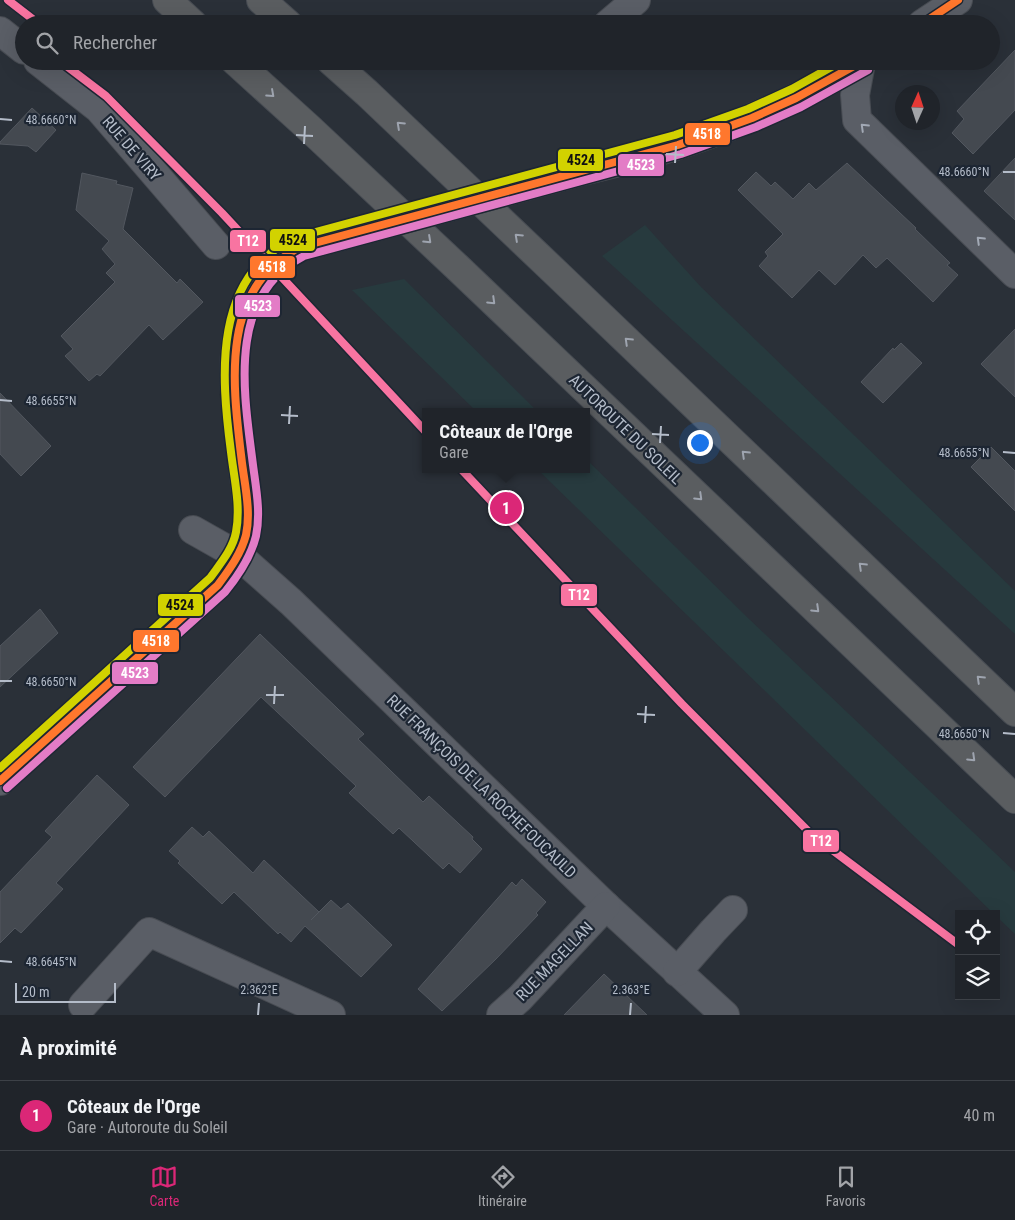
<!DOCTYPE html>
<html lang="fr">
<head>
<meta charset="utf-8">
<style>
	body { margin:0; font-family:"Roboto Condensed",sans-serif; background:#2d3036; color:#f1f3f6 }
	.controls { position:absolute; right:15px; bottom:15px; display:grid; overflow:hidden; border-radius:0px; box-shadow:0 5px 20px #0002 }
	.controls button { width:45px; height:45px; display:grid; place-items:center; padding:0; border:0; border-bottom:1px solid #3d4147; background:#20242a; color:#f1f3f6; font:25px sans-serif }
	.compass { position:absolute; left:895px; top:85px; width:45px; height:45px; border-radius:50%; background:#20242a; box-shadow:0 5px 20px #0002; rotate:3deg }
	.scale { position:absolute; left:15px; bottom:12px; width:101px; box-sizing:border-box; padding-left:5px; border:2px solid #b4bcc9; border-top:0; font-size:14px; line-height:18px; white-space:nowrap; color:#b4bcc9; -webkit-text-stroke:4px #1d2633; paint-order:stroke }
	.you { position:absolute; left:699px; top:442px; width:18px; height:18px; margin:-12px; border:4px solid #fff; border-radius:50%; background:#1a73e8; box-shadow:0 0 0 8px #1a73e833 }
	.badge { display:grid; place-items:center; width:32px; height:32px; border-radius:50%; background:#db2777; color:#fff; font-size:16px; font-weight:700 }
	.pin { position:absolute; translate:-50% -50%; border:2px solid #fff; box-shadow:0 1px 5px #0006 }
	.popup { position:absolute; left:422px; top:408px; width:168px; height:65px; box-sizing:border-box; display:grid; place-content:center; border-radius:0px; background:#20242a; filter:drop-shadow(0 1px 4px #0005); font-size:16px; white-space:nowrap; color:#a2a4a8 }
	.popup b { font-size:19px; color:#f1f3f6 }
	.popup::after { content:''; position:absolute; left:50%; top:100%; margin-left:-10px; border:10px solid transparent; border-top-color:#20242a }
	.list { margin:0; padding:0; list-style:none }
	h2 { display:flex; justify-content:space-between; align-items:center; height:65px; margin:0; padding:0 20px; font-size:21px }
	h2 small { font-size:16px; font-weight:400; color:#a2a4a8 }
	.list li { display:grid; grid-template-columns:32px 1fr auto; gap:15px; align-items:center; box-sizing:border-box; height:70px; padding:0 20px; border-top:1px solid #3d4147 }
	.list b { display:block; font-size:19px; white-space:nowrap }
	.list p { margin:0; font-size:16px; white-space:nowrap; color:#a2a4a8 }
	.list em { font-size:16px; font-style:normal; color:#a2a4a8 }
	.icon { flex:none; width:28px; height:28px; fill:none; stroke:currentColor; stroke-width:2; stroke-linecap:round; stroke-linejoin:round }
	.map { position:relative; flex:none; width:1015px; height:1015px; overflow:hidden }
	.search { position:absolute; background:#20242a; box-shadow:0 5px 20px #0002; left:15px; right:15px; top:15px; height:55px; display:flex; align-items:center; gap:12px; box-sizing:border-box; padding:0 18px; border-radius:28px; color:#a2a4a8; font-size:19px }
	.sheet { height:135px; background:#20242a }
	nav { display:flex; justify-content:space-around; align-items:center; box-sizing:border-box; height:70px; border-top:1px solid #3d4147; background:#20242a; font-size:14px; color:#a2a4a8 }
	nav a { display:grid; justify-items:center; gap:2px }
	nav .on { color:#db2777 }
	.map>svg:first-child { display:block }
	.green { fill:#273a3e }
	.building { fill:#444950; stroke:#52575f }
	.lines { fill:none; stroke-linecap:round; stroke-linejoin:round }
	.minor-casing { stroke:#484c53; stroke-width:30 }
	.highway-casing { stroke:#474c53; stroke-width:30 }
	.minor { stroke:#5a5e66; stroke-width:28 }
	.highway { stroke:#5a5d60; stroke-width:28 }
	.minor-bridge-casing { stroke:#484c53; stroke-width:30; stroke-linecap:butt }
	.minor-bridge { stroke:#5a5e66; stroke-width:28 }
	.bus-1-casing { stroke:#1d2633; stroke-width:11 }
	.bus-2-casing { stroke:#1d2633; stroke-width:11 }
	.bus-3-casing { stroke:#1d2633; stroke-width:11 }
	.bus-1 { stroke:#ff772d; stroke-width:8 }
	.bus-2 { stroke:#e37cc6; stroke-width:8 }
	.bus-3 { stroke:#d2d200; stroke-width:8 }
	.tram-1-casing { stroke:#1d2633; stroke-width:11 }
	.tram-1 { stroke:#f874a1; stroke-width:8 }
	.oneway { stroke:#9ea4af }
	.oneway2 { stroke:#a2a9b5 }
	.ticks { fill:none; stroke:#b4bcc9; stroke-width:2 }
	.labels { text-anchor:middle; stroke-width:4.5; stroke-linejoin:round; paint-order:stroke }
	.street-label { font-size:16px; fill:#b4bcc9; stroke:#1d2633 }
	.ticks-label { font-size:12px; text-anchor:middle; fill:#b4bcc9; stroke:#1d2633; stroke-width:4.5; stroke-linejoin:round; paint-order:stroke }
	.line-badge { stroke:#1d2633; stroke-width:2 }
	.badge-label { font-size:14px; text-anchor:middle; font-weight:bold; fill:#fff }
	.pale-badge-label { font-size:14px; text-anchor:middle; font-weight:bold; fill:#111 }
</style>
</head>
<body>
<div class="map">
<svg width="1015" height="1015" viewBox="0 0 1015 1015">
	<rect width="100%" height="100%" fill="#2a3038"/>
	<!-- green -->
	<g class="green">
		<polygon points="645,225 701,287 1015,591 1015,634 602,256"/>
		<polygon points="404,279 538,412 477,412 352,290"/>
		<polygon points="586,459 749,619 1015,872 1015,934 996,916 996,914 994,914 537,469 586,469"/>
	</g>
	<!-- building -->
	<g class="building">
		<polygon points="1015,50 1015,110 973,154 952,133 964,119 957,111"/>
		<polygon points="32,108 56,130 36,152 28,146 0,144 0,142"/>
		<polygon points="1015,158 1015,220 984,191"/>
		<polygon points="847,163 916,228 915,229 950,263 947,265 958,275 933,302 887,258 876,268 863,255 835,285 819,270 792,298 759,266 768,256 765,252 783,234 738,190 756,172 771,186 775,182 793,199 809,183 816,190"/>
		<polygon points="82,173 117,181 116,184 133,188 123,229 177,283 180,279 203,302 163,340 149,325 100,376 97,374 89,381 65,356 73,349 61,336 115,282 106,273 115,264 102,249 109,241 76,210"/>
		<polygon points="1015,329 1015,397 981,364"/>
		<polygon points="901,343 922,363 883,403 861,382 893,348 894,350"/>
		<polygon points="0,393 51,446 21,476 0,454"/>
		<polygon points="991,447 1015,471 1015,511 971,467"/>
		<polygon points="40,609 58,633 0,687 0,646"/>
		<polygon points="260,634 364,734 358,739 423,802 429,796 473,837 472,839 482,849 460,873 449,863 443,869 399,828 393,834 349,793 356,786 261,697 165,797 133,767"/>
		<polygon points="97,775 129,805 56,883 63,889 21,933 15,928 0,943 0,892 52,837 45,831"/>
		<polygon points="192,827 203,837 209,831 253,873 264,860 319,912 311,920 331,900 341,909 348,903 392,945 361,977 305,926 291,942 280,932 278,934 234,892 222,904 178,863 180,861 169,851"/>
		<polygon points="522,879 546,902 536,913 538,915 496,959 442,1011 418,989 512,882 516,886"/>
		<polygon points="604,974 647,1015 564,1015"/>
	</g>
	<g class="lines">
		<!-- minor casing -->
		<g class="minor-casing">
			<g id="minor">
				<polyline points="608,24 636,0"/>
				<polyline points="922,24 958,0"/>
				<polyline points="0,31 24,50"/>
				<polyline points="38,61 99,109 216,245"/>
				<polyline points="861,63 855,95 857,120 1015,274"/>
				<path d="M578,172C612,164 646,156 678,145C742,124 806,96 863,61"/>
				<polyline points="193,530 239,556 291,602 606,906 725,1015"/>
				<path d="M0,781L218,585C231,566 246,548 247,525C249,506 245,486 243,468C235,401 219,319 271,266C279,258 290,252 300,247"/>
				<polyline points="677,972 713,931 733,910"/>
				<polyline points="83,1005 149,932 331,1015"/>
				<polyline points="501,1015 520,998 606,906"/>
			</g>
		</g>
		<!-- highway casing -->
		<g class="highway-casing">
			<g id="highway">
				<polyline points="167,0 193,24"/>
				<polyline points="261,0 288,24"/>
				<polyline points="235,61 309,128 457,267 1015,799"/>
				<polyline points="331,61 367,93 554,271 1015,712"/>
			</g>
		</g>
		<!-- minor -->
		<use href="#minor" class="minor"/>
		<!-- highway -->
		<use href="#highway" class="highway"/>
		<!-- minor-bridge casing -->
		<g class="minor-bridge-casing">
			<polyline id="minor-bridge" points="300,247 578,172"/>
		</g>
		<!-- minor-bridge -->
		<use href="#minor-bridge" class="minor-bridge"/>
		<!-- bus-1 casing -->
		<g class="bus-1-casing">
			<g id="bus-1">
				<polyline points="922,24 958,0"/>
				<path d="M0,781L218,585C229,570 241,554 246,535C251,512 245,486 242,463C233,387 218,289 300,247L678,145L752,118L796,98L863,61"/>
			</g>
		</g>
		<!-- bus-2 casing -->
		<g class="bus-2-casing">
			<path id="bus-2" d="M7,788L225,592C238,576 251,557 256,536C261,513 256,488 253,465C244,394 226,296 304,256L681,154L756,127L801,107L868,70"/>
		</g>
		<!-- bus-3 casing -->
		<g class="bus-3-casing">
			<path id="bus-3" d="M0,768L210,578C220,564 233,549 236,532C241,506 234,478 231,452C221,376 212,275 297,237L675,135L748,109L792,89L842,61"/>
		</g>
		<!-- bus-1 -->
		<use href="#bus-1" class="bus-1"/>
		<!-- bus-2 -->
		<use href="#bus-2" class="bus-2"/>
		<!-- bus-3 -->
		<use href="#bus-3" class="bus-3"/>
		<!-- tram-1 casing -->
		<g class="tram-1-casing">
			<g id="tram-1">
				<polyline points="8,0 39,24"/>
				<polyline points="60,61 106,96 222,213 426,432"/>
				<polyline points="461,469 682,704 811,834 959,945"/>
			</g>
		</g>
		<!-- tram-1 -->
		<use href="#tram-1" class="tram-1"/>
	</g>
	<!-- one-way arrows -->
	<defs><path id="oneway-chevron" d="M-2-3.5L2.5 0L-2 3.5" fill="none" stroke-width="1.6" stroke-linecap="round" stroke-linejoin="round" transform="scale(1.25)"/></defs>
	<g class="oneway">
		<use href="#oneway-chevron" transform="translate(271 94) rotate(42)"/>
		<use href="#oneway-chevron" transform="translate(400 125) rotate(-137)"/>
		<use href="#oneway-chevron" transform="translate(518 237) rotate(-137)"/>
		<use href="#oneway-chevron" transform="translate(428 240) rotate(43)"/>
		<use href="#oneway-chevron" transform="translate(492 301) rotate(44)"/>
		<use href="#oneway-chevron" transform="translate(628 341) rotate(-136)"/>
		<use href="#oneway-chevron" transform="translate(745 454) rotate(-136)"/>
		<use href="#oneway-chevron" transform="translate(699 497) rotate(44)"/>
		<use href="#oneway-chevron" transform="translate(862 566) rotate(-136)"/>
		<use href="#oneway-chevron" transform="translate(816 609) rotate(44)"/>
		<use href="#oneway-chevron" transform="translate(980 679) rotate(-136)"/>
		<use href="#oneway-chevron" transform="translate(972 758) rotate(44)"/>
	</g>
	<g class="oneway2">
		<use href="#oneway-chevron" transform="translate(864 127) rotate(-136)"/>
		<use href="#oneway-chevron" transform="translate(980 240) rotate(-136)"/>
	</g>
	<!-- ticks -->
	<path class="ticks" d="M0,119L12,120M296,135L313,136M304,144L305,126M666,154L684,155M675,163L676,146M1003,172H1015M0,400L12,401M281,415L298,416M289,424L290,406M652,434L669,435M660,443L661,426M1003,452L1015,453M0,681H12M266,695H284M274,704L275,686M637,714L655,715M645,723L646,706M1003,733L1015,734M0,961L12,962M258,1015L259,1003M630,1015L631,1003"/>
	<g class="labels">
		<!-- street labels -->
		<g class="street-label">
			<text transform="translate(132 148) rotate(49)" y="6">RUE DE VIRY</text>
			<text transform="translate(626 429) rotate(44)" y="6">AUTOROUTE DU SOLEIL</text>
			<text transform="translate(482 786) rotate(44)" y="6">RUE FRANÇOIS DE LA ROCHEFOUCAULD</text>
			<text transform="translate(554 961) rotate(-46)" y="6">RUE MAGELLAN</text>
		</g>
	</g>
	<g class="ticks-label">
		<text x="51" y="124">48.6660°N</text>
		<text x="964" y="176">48.6660°N</text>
		<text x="51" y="405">48.6655°N</text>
		<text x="964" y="457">48.6655°N</text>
		<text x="51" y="686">48.6650°N</text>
		<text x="964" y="738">48.6650°N</text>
		<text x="51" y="966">48.6645°N</text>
		<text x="259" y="994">2.362°E</text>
		<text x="631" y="994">2.363°E</text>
	</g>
	<g class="line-badge">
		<rect x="684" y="122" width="47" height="24" rx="5" fill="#ff772d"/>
		<rect x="557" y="148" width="47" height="24" rx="5" fill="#d2d200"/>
		<rect x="617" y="153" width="48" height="24" rx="5" fill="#e37cc6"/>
		<rect x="269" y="228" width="47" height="24" rx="5" fill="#d2d200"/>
		<rect x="229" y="229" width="38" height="24" rx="5" fill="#f874a1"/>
		<rect x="249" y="255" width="47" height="24" rx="5" fill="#ff772d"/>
		<rect x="234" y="294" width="47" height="24" rx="5" fill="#e37cc6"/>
		<rect x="560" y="583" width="38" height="24" rx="5" fill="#f874a1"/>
		<rect x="157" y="593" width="47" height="24" rx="5" fill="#d2d200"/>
		<rect x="132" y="629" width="48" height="24" rx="5" fill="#ff772d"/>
		<rect x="111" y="661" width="48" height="24" rx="5" fill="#e37cc6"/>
		<rect x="802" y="829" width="38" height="24" rx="5" fill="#f874a1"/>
	</g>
	<g class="badge-label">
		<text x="707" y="139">4518</text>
		<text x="641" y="170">4523</text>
		<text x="248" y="246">T12</text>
		<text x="272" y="272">4518</text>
		<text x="258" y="311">4523</text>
		<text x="579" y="600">T12</text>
		<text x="156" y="646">4518</text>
		<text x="135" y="678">4523</text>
		<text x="821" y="846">T12</text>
	</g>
	<g class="pale-badge-label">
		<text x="581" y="165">4524</text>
		<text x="293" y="245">4524</text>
		<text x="180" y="610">4524</text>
	</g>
</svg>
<div class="controls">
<button><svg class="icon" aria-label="locate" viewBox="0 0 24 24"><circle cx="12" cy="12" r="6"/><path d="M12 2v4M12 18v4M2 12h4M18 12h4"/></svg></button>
<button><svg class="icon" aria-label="layers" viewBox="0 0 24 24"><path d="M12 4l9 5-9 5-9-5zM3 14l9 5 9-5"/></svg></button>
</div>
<svg class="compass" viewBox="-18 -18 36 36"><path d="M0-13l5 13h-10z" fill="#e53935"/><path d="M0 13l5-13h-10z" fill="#a2a4a8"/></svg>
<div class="scale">20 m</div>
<div class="you"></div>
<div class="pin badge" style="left:506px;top:508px">1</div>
<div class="popup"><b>Côteaux de l'Orge</b>Gare</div>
<div class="search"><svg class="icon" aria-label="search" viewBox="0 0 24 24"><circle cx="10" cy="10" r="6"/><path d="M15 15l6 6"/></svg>Rechercher</div>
</div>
<section class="sheet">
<h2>À proximité<small></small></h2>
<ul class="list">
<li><span class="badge">1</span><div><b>Côteaux de l'Orge</b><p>Gare · Autoroute du Soleil</p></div><em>40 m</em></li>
</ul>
</section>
<nav>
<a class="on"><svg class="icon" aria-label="map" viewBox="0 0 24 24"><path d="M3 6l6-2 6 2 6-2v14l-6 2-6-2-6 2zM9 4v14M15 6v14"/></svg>Carte</a>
<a><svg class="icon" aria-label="directions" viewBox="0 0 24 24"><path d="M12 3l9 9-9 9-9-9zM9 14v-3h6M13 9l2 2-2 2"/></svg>Itinéraire</a>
<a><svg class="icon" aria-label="saved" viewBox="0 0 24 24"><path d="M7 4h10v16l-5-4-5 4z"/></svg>Favoris</a>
</nav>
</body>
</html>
